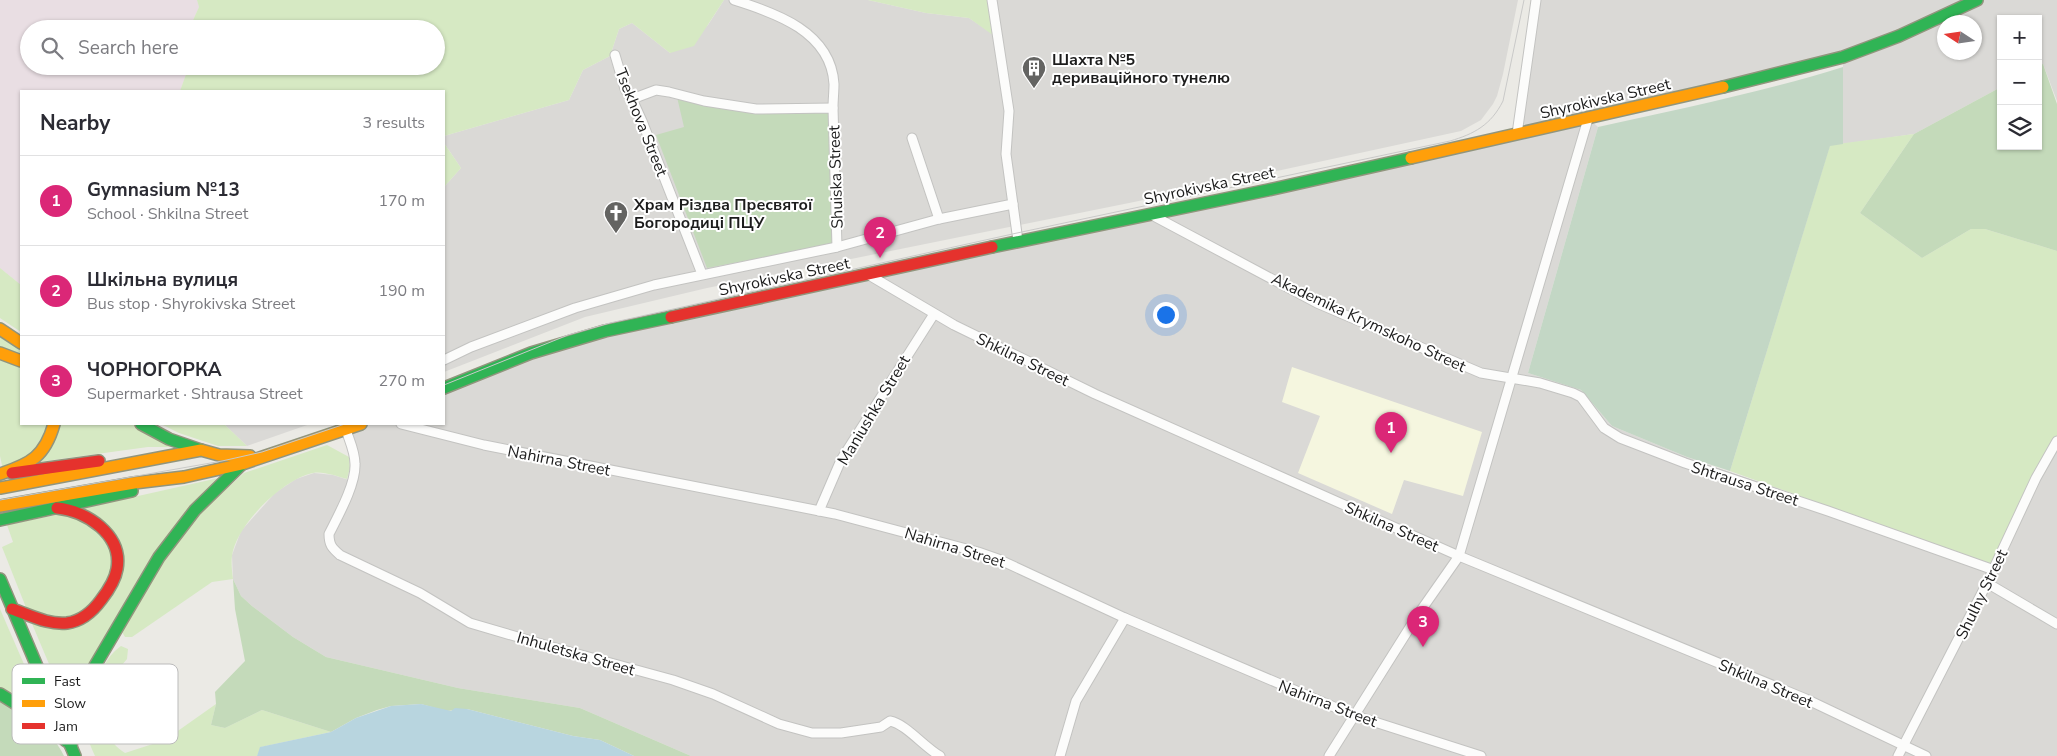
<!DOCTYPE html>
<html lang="en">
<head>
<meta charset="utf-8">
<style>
	body { margin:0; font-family:"Nunito Sans",sans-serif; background:#f2f2f3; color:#2b2b33 }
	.controls { position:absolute; right:15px; top:15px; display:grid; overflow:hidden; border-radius:0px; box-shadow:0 1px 4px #0004 }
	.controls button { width:45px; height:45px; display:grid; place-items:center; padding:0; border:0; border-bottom:1px solid #e1e1e2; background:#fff; color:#2b2b33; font:25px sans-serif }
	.compass { position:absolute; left:1937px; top:15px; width:45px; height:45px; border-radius:50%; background:#fff; box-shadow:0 1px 4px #0004; rotate:282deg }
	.you { position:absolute; left:1165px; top:314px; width:18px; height:18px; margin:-12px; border:4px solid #fff; border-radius:50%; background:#1a73e8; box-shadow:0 0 0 8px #1a73e833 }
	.badge { display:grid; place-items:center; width:32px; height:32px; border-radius:50%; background:#db2777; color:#fff; font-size:16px; font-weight:700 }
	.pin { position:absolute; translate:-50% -41px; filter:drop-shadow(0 1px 2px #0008) }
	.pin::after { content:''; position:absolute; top:26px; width:18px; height:15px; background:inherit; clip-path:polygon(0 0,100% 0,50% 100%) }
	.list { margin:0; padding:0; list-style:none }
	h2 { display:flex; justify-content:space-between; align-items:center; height:65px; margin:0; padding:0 20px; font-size:21px }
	h2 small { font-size:16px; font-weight:400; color:#7c7c81 }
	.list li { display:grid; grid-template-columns:32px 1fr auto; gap:15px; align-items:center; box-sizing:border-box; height:90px; padding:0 20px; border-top:1px solid #e1e1e2 }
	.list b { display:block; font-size:19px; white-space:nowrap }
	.list p { margin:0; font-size:16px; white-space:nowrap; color:#7c7c81 }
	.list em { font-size:16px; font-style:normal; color:#7c7c81 }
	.icon { flex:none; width:28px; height:28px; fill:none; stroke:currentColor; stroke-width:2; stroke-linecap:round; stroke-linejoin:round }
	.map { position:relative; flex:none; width:2057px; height:756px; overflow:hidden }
	.search { position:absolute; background:#fff; box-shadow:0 1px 4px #0004; left:20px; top:20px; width:425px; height:55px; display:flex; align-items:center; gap:12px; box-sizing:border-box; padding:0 18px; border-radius:28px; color:#7c7c81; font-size:19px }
	.panel { position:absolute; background:#fff; box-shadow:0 1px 4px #0004; left:20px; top:90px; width:425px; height:335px; border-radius:0px }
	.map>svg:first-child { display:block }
	.residential { fill:#dad9d6; fill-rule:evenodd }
	.industrial { fill:#e9dee3 }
	.education { fill:#f5f6df }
	.grass { fill:#d6e9c3 }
	.forest { fill:#c4daba }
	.cemetery { fill:#c3d7c5 }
	.water { fill:#b8d5df }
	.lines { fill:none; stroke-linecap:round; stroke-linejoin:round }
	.street-casing { stroke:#c3c3c1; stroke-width:11 }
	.fast-casing { stroke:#91957d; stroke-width:14 }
	.slow-casing { stroke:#91957d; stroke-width:14 }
	.jam-casing { stroke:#91957d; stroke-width:14 }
	.street { stroke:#fcfcfb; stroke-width:9 }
	.fast { stroke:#30b455; stroke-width:11 }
	.slow { stroke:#ff9f0a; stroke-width:11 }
	.jam { stroke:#e5322d; stroke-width:11 }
	.tram { stroke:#c9c9c8; stroke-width:1 }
	.labels { text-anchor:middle; stroke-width:4; stroke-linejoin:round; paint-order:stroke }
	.poi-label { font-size:16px; font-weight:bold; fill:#1c1c1c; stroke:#fff; text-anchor:start }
	.street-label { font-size:16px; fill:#1c1c1c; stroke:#fff }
	.key { fill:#fff; stroke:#bbb; stroke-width:1 }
	.key-label { font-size:14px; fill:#1c1c1c }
</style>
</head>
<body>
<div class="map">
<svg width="2057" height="756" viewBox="0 0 2057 756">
	<rect width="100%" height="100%" fill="#ebeae5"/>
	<!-- residential -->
	<g class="residential">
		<polygon points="724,0 868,0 926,13 969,18 997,37 992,0 1518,0 1503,74 1497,96 1493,104 1481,120 1461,131 1134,202 707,288 585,317 444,372 444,187 461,168 444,143 444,136 569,100 583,70 610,56 619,29 632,23 670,53 708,25"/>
		<path d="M1536,0H2057V101L2043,64L2038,66V19H2001V87L1914,134L1843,144V57L1589,119L1598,127L1528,373L1581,390L1612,426L1687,457L1991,564L2057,437V756H691L580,708L458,688L326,657L293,637L252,606L241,596L233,579L232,555L241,531L275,493L296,479L314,473L333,475L352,481L355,466L346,430L361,424H444V388L531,353L1517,134ZM1944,22H1974V52H1944Z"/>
		<polygon points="224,424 310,424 247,446"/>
	</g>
	<!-- industrial -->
	<polygon class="industrial" points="0,0 197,0 199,7 189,29 29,29 29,66 189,67 180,91 21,91 21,285 0,268"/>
	<!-- education -->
	<polygon class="education" points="1292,367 1482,432 1463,496 1404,480 1392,514 1298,473 1320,416 1282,402"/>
	<!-- grass -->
	<g class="grass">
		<polygon points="197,0 724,0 694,46 670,53 632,23 619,29 610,56 583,70 569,100 444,136 444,91 180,91 189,66 436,66 436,29 189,29 199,7"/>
		<polygon points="868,0 992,0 997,38 969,18 926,13"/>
		<polygon points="1914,134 1860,213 1922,258 1971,229 1985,229 2057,251 2057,437 1991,565 1730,471 1830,145"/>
		<polygon points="444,143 461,168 444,187"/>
		<polygon points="0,268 21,285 21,332 0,318"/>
		<polygon points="0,334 21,348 21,358 0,350"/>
		<polygon points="0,357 21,366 21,424 50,424 32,458 3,470 0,456"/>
		<polygon points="58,424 134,424 175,447 148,447 38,462"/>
		<polygon points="161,424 224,424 247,446 218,446 179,433"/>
		<path d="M327,445L349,457L350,468L347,479C336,476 323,471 313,473C283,479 236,525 232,556C231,563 232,571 233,579L212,582L132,637H125L122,632L162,561L201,512L244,473Z"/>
		<polygon points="223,477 189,509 71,716 30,619 78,625 122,559 80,509"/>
		<polygon points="65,513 93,524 111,550 114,570 84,614 65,619 27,610 2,547 13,542 7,525"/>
		<polygon points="0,609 40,701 37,709 32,709 0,690"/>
		<path d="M121,646L128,649L127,659L104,686C103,692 104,699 104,705C104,725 107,742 125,753L165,740L216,704L211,725L225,728L262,710L331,732L261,747L257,756H95C91,747 86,736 86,726C85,703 101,659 121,646Z"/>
	</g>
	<!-- forest -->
	<g class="forest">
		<polygon points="2043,64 2057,104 2057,251 1985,229 1971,229 1922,258 1860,213 1914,134 2001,87 2001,146 2038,146 2038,66"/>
		<polygon points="677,97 830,112 834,244 707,268 656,135 684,127"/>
		<polygon points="233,579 241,596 252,606 293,637 326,657 458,688 580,708 691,756 634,756 600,740 573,736 467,709 446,711 421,704 391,706 377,710 356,718 331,732 262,710 225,728 211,725 216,704 215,692 245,661 235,609"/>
		<path d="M0,698C23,715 52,729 64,756H0Z"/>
	</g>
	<!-- cemetery -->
	<path class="cemetery" d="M1843,67V144L1830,146L1730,471L1687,457L1612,426L1581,390L1528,373L1598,127C1680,109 1763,92 1843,67Z"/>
	<!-- water -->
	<polygon class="water" points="421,704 451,711 455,708 467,709 573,736 600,740 634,756 257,756 260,747 331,732 356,718 391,706"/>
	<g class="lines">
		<!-- street casing -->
		<g class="street-casing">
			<g id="street">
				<path d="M734,0C776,13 831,32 834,84C834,92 833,100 833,108"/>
				<polyline points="992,0 1009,111 1006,154 1018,241"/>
				<polyline points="615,55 625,89 632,99 642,121 702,274"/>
				<polyline points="632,99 656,90 669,92 704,101 756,109 833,108 837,247"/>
				<polyline points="1517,134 1536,0"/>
				<polyline points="912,138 939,219"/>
				<polyline points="1150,214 1317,303 1481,373 1540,383 1573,393 1581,397 1604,428 1620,438 1685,463 1828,511 1994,570"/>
				<polyline points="869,275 954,325 1095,394 1459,556 1806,699 1926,756"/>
				<polyline points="444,360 471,347 575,308 654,285 837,247 939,219 1013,204"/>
				<polyline points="401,424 484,445 835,514 978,552 998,559 1125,618 1353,715 1481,756"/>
				<path d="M346,430C350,442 355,452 355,464C356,484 338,516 329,534C329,545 332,548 340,555L420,593L470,623L552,647L673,680L713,694L779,724L812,733H841L881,727L890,721C906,724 924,747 940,756"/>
				<polyline points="819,511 841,460 934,314"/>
				<polyline points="1987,583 2057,624"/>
				<polyline points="1060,756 1076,701 1125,618"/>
				<polyline points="1329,756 1417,616 1459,556 1588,119"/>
				<polyline points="1898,756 1987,583 2036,478 2057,441"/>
			</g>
		</g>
		<!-- fast casing -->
		<g class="fast-casing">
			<g id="fast">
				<polyline points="1723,87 1843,57 1899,36 1977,0"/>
				<polyline points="992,247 1268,190 1411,158"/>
				<polyline points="444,388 531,353 605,331 671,317"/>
				<polyline points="141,424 169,439 201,450"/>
				<polyline points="0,520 132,491"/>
				<polyline points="0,579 75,756"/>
				<polyline points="0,694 48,724 66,741"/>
				<polyline points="71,746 77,710 86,681 159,557 195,510 242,464"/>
			</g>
		</g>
		<!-- slow casing -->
		<g class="slow-casing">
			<g id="slow">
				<polyline points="1411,158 1723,87"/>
				<polyline points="0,329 21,343"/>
				<polyline points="0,353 21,361"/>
				<path d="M0,474C31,464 45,456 54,424"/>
				<polyline points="0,488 201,450 219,455 250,456"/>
				<polyline points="0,506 134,483 184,477 242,464 361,424"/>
			</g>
		</g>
		<!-- jam casing -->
		<g class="jam-casing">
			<g id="jam">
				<polyline points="671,317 992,247"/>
				<polyline points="12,473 99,461"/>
				<path d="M12,609C30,615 48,625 67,623C82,621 93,611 101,600C108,591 115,581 117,569C123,535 87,511 57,508"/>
			</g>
		</g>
		<!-- street -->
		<use href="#street" class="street"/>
		<!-- fast -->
		<use href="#fast" class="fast"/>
		<!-- slow -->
		<use href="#slow" class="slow"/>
		<!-- jam -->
		<use href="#jam" class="jam"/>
		<!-- tram -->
		<g class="tram">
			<path d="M444,385L568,335L610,323L1017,233L1450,141C1474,134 1491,125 1503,101L1524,0"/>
			<polyline points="0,500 222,461 262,452 345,424"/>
		</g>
	</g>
	<!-- icons -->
	<defs>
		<g id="building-pin" transform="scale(1.25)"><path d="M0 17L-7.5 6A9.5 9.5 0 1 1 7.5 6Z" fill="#646462" stroke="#fff"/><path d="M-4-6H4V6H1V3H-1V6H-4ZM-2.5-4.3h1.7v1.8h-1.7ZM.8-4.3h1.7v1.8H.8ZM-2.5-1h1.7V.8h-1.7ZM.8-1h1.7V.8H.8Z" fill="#fff"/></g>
		<g id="church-pin" transform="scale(1.25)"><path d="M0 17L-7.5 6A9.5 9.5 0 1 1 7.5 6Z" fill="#646462" stroke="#fff"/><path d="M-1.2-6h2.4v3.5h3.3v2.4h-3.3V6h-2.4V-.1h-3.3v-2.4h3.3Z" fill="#fff"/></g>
	</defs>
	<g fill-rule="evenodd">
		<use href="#building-pin" x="1034" y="68"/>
		<use href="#church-pin" x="616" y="213"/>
	</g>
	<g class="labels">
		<!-- poi labels -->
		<g class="poi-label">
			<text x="1052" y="65">Шахта №5<tspan x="1052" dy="18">дериваційного тунелю</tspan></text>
			<text x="634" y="210">Храм Різдва Пресвятої<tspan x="634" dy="18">Богородиці ПЦУ</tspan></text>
		</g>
		<!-- street labels -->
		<g class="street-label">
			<text transform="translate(1605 98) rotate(-13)" y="6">Shyrokivska Street</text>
			<text transform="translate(642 122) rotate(68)" y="6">Tsekhova Street</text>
			<text transform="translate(835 177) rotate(-92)" y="6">Shuiska Street</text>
			<text transform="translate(1209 185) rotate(-12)" y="6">Shyrokivska Street</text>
			<text transform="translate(784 276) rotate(-12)" y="6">Shyrokivska Street</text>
			<text transform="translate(1369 322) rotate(25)" y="6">Akademika Krymskoho Street</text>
			<text transform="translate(1023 359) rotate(26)" y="6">Shkilna Street</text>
			<text transform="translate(873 410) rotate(-59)" y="6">Maniushka Street</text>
			<text transform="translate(559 460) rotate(11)" y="6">Nahirna Street</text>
			<text transform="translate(1745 483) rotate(18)" y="6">Shtrausa Street</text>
			<text transform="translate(1392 526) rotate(24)" y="6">Shkilna Street</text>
			<text transform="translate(955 547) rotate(17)" y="6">Nahirna Street</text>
			<text transform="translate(1981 594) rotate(-64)" y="6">Shulhy Street</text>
			<text transform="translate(576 653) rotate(16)" y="6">Inhuletska Street</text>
			<text transform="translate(1766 683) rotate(23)" y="6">Shkilna Street</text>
			<text transform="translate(1328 703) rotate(21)" y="6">Nahirna Street</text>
		</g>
	</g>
	<!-- legend -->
	<rect x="12" y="664" width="166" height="80" rx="8" class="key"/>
	<rect x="22" y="678" width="23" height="6" fill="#30b455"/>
	<rect x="22" y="700" width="23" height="7" fill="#ff9f0a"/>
	<rect x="22" y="723" width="23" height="6" fill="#e5322d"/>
	<g class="key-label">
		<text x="54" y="686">Fast</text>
		<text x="54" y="708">Slow</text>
		<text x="54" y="731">Jam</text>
	</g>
</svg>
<div class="controls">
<button>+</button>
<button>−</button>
<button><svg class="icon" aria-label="layers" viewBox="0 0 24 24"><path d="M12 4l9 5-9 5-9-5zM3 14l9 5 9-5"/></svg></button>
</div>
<svg class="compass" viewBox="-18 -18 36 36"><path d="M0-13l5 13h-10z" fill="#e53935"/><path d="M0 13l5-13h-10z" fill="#7c7c81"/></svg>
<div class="you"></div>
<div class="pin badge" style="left:1391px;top:453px">1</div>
<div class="pin badge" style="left:880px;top:258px">2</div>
<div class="pin badge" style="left:1423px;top:647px">3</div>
<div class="search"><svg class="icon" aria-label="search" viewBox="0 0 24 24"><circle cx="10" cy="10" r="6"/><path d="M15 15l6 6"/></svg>Search here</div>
<section class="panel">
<h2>Nearby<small>3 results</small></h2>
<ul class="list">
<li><span class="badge">1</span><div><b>Gymnasium №13</b><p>School · Shkilna Street</p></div><em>170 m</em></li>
<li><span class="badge">2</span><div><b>Шкільна вулиця</b><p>Bus stop · Shyrokivska Street</p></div><em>190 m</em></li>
<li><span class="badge">3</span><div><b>ЧОРНОГОРКА</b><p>Supermarket · Shtrausa Street</p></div><em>270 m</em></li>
</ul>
</section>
</div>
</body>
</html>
